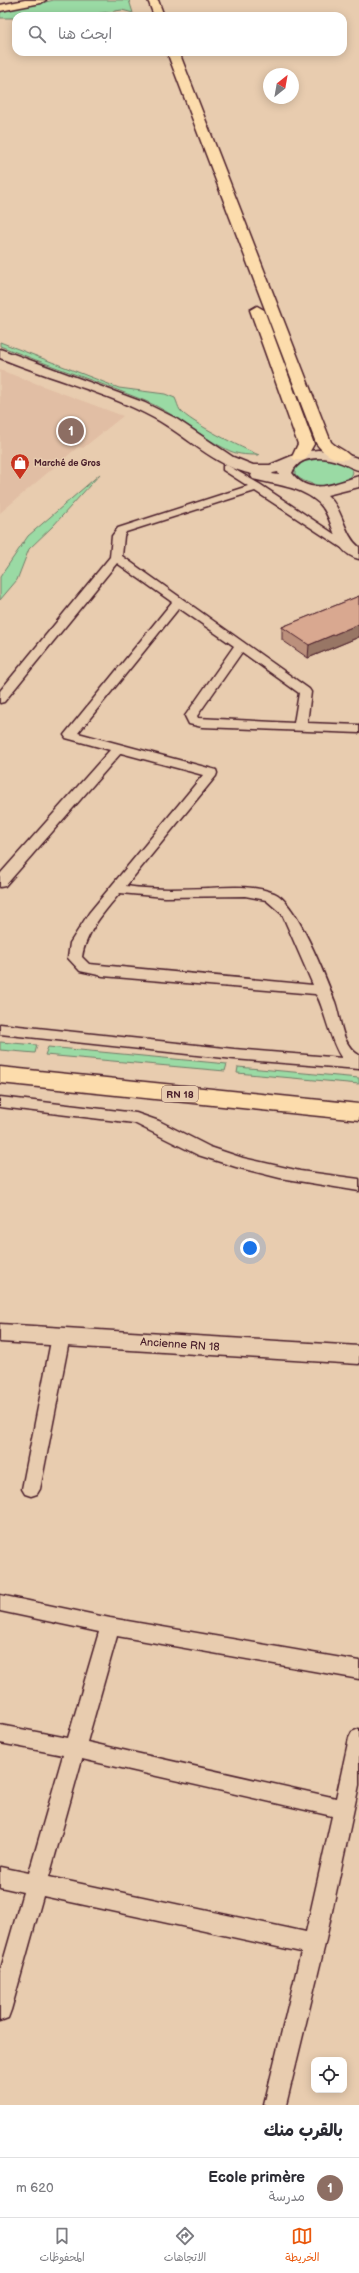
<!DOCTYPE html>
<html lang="ar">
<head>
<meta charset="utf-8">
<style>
	body { margin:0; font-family:"Balsamiq Sans","Playpen Sans Arabic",sans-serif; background:#f7f7f7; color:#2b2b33; direction:rtl }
	.controls { position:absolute; right:12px; bottom:12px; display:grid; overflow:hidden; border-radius:8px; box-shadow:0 2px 10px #0003 }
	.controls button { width:36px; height:36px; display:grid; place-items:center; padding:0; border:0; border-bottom:1px solid #e1e1e2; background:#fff; color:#2b2b33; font:20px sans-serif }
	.compass { position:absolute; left:263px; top:68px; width:36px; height:36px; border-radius:50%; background:#fff; box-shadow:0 2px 10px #0003; rotate:31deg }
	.you { position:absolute; left:250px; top:1248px; width:14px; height:14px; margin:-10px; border:3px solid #fff; border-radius:50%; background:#1a73e8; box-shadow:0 0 0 6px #1a73e833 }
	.badge { display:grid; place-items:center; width:26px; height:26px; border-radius:50%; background:#ea580c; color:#fff; font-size:13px; font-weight:700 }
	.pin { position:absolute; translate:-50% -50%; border:2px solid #fff; box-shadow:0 1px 4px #0006 }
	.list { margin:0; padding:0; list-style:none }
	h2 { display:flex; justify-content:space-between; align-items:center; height:52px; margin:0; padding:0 16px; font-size:17px }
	h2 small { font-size:13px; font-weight:400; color:#7c7c81 }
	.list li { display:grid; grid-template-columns:26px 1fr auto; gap:12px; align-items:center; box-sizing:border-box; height:60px; padding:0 16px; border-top:1px solid #e1e1e2 }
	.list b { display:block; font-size:15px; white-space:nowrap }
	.list p { margin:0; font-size:13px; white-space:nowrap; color:#7c7c81 }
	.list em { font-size:13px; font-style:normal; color:#7c7c81 }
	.icon { flex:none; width:22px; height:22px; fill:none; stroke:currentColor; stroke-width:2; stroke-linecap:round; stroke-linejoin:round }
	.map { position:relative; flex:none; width:359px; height:2105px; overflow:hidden; direction:ltr }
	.search { position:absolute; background:#fff; box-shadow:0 2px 10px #0003; left:12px; right:12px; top:12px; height:44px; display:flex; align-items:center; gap:10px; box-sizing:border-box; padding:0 14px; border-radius:12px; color:#7c7c81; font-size:15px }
	.sheet { height:112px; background:#fff }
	nav { display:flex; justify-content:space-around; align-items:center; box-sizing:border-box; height:56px; border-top:1px solid #e1e1e2; background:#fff; font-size:11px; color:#7c7c81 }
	nav a { display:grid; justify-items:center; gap:2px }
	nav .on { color:#ea580c }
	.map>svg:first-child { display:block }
	.built { fill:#e1bea4 }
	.green { fill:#9adaa4; stroke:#727c68 }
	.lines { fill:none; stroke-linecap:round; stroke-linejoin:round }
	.minor-casing { stroke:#4a1f2b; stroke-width:3 }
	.secondary-casing { stroke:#4a1f2b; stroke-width:3 }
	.primary-casing { stroke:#4a1f2b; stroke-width:3 }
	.trunk-casing { stroke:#4a1f2b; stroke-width:3 }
	.minor { fill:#e8ccaf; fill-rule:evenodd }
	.secondary { fill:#e8ccaf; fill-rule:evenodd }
	.primary { fill:#fcdcac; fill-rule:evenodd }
	.trunk { fill:#fcdcac; fill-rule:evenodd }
	.wall { fill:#bb907c; stroke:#4a1f2b }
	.shaded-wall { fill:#987665; stroke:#4a1f2b }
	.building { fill:#d9a890; stroke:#4a1f2b }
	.labels { text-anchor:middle; stroke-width:3; stroke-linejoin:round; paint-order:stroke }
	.far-poi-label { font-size:9px; font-weight:bold; fill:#4a1f2b; stroke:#e8ccaf; text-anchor:start }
	.shield { fill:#e8ccaf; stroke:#795353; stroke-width:1 }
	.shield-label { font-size:10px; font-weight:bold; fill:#4a1f2b }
	.street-label { font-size:11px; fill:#4a1f2b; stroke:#e8ccaf }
</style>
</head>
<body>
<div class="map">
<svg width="359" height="2105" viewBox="0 0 359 2105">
	<rect width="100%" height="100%" fill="#e8ccaf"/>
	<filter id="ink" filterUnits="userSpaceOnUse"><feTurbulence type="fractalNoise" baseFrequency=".025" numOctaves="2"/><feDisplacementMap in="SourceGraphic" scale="8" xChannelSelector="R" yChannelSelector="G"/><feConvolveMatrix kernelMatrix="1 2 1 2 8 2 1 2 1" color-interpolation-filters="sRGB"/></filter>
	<g filter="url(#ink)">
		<!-- built -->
		<polygon class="built" points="0,370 123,416 83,448 78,447 0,513"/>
		<!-- green -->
		<g class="green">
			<polygon points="54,0 129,0 133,13 122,10 81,16 16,16 16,18 0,18 0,12"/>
			<path d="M0,342L119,388L165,394L175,398C177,402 178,407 180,410C189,422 244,449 259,455C250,455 239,455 230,451C199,437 174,412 143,400C96,381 47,365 0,346Z"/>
			<path d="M323,458C333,459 348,461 353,472C348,492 305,488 295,474V469L302,462Z"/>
			<polygon points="100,474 53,526 29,549 17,580 0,600 0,577 28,536"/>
			<polygon points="0,1042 37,1045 35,1053 0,1050"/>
			<polygon points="48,1047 227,1064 225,1071 45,1055"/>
			<polygon points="238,1067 359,1078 359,1084 237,1073"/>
		</g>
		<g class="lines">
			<!-- minor casing -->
			<g class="minor-casing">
				<g id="minor">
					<path d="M227,465L261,485L355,548L349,551L345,550L255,491L126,532L124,536L122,556L309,689L311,692L307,723L359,725V733L202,727L189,724L185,716L234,646L179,608L78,733L216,770L217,773L216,776L126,886C153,890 181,889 208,888C230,887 253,885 274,893C296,901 326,978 335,1002C341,1019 341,1045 359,1055V1069L234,1059L0,1034V1024L234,1049L342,1058C330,1044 322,998 315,994L103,976L80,971L68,958L70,943L89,913L203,775L121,753L5,886L0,887V874L110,750L66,738L64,735L172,602L117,563L4,702L0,703V691L110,557L112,536L118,528L248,486L223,470V466ZM242,652L299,693L294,723L198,718L197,716ZM120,893L165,897L245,896L266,900L282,914L313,985L89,964L82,957C86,932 104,912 120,893Z"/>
					<polygon points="0,1097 136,1113 159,1121 210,1147 243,1158 300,1171 359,1179 359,1191 280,1178 236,1167 198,1155 134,1123 0,1107"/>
					<polygon points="61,1329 67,1331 70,1336 40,1489 37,1494 31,1496 25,1494 22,1489 52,1336 55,1331"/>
					<path d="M0,1595L110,1618L359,1661V1679L117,1636L87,1742L336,1798L349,1738L352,1732L359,1729V1785L325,1944L286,2105H264L301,1952L43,1896L11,2010L8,2018L0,2021V1972L23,1892L0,1887V1867L29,1873L63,1755L0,1743V1725L68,1738L99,1632L0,1611ZM82,1759L332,1816L306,1932L49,1877Z"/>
				</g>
			</g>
			<!-- secondary casing -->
			<g class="secondary-casing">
				<g id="secondary">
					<path d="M0,349L145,403L175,418L233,457L253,465H270L301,452L318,450L342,453L357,458L359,459V470C352,469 346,464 339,462C323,456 299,455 292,473C310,498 337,482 359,476V487L327,495C344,510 343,534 359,547V559C331,552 336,520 319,503C300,486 276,485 253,479L251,476L252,474C214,466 187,436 154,418C106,392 51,379 0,358ZM278,472L279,475L272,474L273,473Z"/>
					<polygon points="0,1324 359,1346 359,1364 0,1342"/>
				</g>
			</g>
			<!-- primary casing -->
			<g class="primary-casing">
				<polygon id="primary" points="0,1067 359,1104 359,1120 0,1083"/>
			</g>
			<!-- trunk casing -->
			<g class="trunk-casing">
				<g id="trunk">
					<polygon points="25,0 46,0 41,3 0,11 0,5"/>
					<polygon points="148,0 158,0 164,16 154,16"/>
					<path d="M167,52H179L331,442C337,448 345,450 350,456L347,459C335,462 323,453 316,443Z"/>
					<polygon points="257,306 264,310 314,444 305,460 295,460 292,457 298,444 250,310"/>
				</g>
			</g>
			<!-- minor -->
			<use href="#minor" class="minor"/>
			<!-- secondary -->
			<use href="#secondary" class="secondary"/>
			<!-- primary -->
			<use href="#primary" class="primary"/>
			<!-- trunk -->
			<use href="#trunk" class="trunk"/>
		</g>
		<!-- wall -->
		<polygon class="wall" points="359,596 359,637 308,658 282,640 282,627"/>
		<!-- shaded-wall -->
		<polygon class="shaded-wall" points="359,624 359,637 308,658 309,645"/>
		<!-- building -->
		<polygon class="building" points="359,596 359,624 309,645 282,627"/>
	</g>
	<!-- icons -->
	<defs>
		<g id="shop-pin" transform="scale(1)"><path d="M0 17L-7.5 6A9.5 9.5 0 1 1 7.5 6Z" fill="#c8321e" stroke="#e8ccaf"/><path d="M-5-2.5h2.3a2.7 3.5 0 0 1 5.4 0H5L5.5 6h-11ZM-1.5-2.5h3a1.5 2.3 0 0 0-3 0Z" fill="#fff"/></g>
	</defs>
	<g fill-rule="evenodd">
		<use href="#shop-pin" x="20" y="463"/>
	</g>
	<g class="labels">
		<!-- far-poi labels -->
		<g class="far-poi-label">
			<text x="34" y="466">Marché de Gros</text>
		</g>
		<!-- shield labels -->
		<rect class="shield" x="162" y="1086" width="36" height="16" rx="3"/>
		<g class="shield-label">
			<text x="180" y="1098">RN 18</text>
		</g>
		<!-- street labels -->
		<g class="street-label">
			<text transform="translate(180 1344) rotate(4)" y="4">Ancienne RN 18</text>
		</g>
	</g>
</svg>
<div class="controls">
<button><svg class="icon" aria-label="locate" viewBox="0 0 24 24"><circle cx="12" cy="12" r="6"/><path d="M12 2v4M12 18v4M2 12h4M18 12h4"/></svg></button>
</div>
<svg class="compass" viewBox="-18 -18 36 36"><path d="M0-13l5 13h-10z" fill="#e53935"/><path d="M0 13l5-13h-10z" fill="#7c7c81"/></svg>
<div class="you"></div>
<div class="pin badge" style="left:71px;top:431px;background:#8d6e63">1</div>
<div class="search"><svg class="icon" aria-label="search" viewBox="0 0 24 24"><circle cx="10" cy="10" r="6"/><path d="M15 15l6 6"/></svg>ابحث هنا</div>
</div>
<section class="sheet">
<h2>بالقرب منك<small></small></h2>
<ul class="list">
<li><span class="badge" style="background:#8d6e63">1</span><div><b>Ecole primère</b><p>مدرسة</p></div><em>620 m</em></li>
</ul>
</section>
<nav>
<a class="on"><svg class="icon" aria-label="map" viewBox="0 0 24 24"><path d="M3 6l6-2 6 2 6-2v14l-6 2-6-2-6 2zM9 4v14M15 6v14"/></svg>الخريطة</a>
<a><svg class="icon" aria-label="directions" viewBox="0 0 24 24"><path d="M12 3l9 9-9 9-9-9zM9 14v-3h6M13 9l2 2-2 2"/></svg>الاتجاهات</a>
<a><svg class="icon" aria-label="saved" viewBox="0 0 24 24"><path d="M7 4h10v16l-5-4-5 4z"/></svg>المحفوظات</a>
</nav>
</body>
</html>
